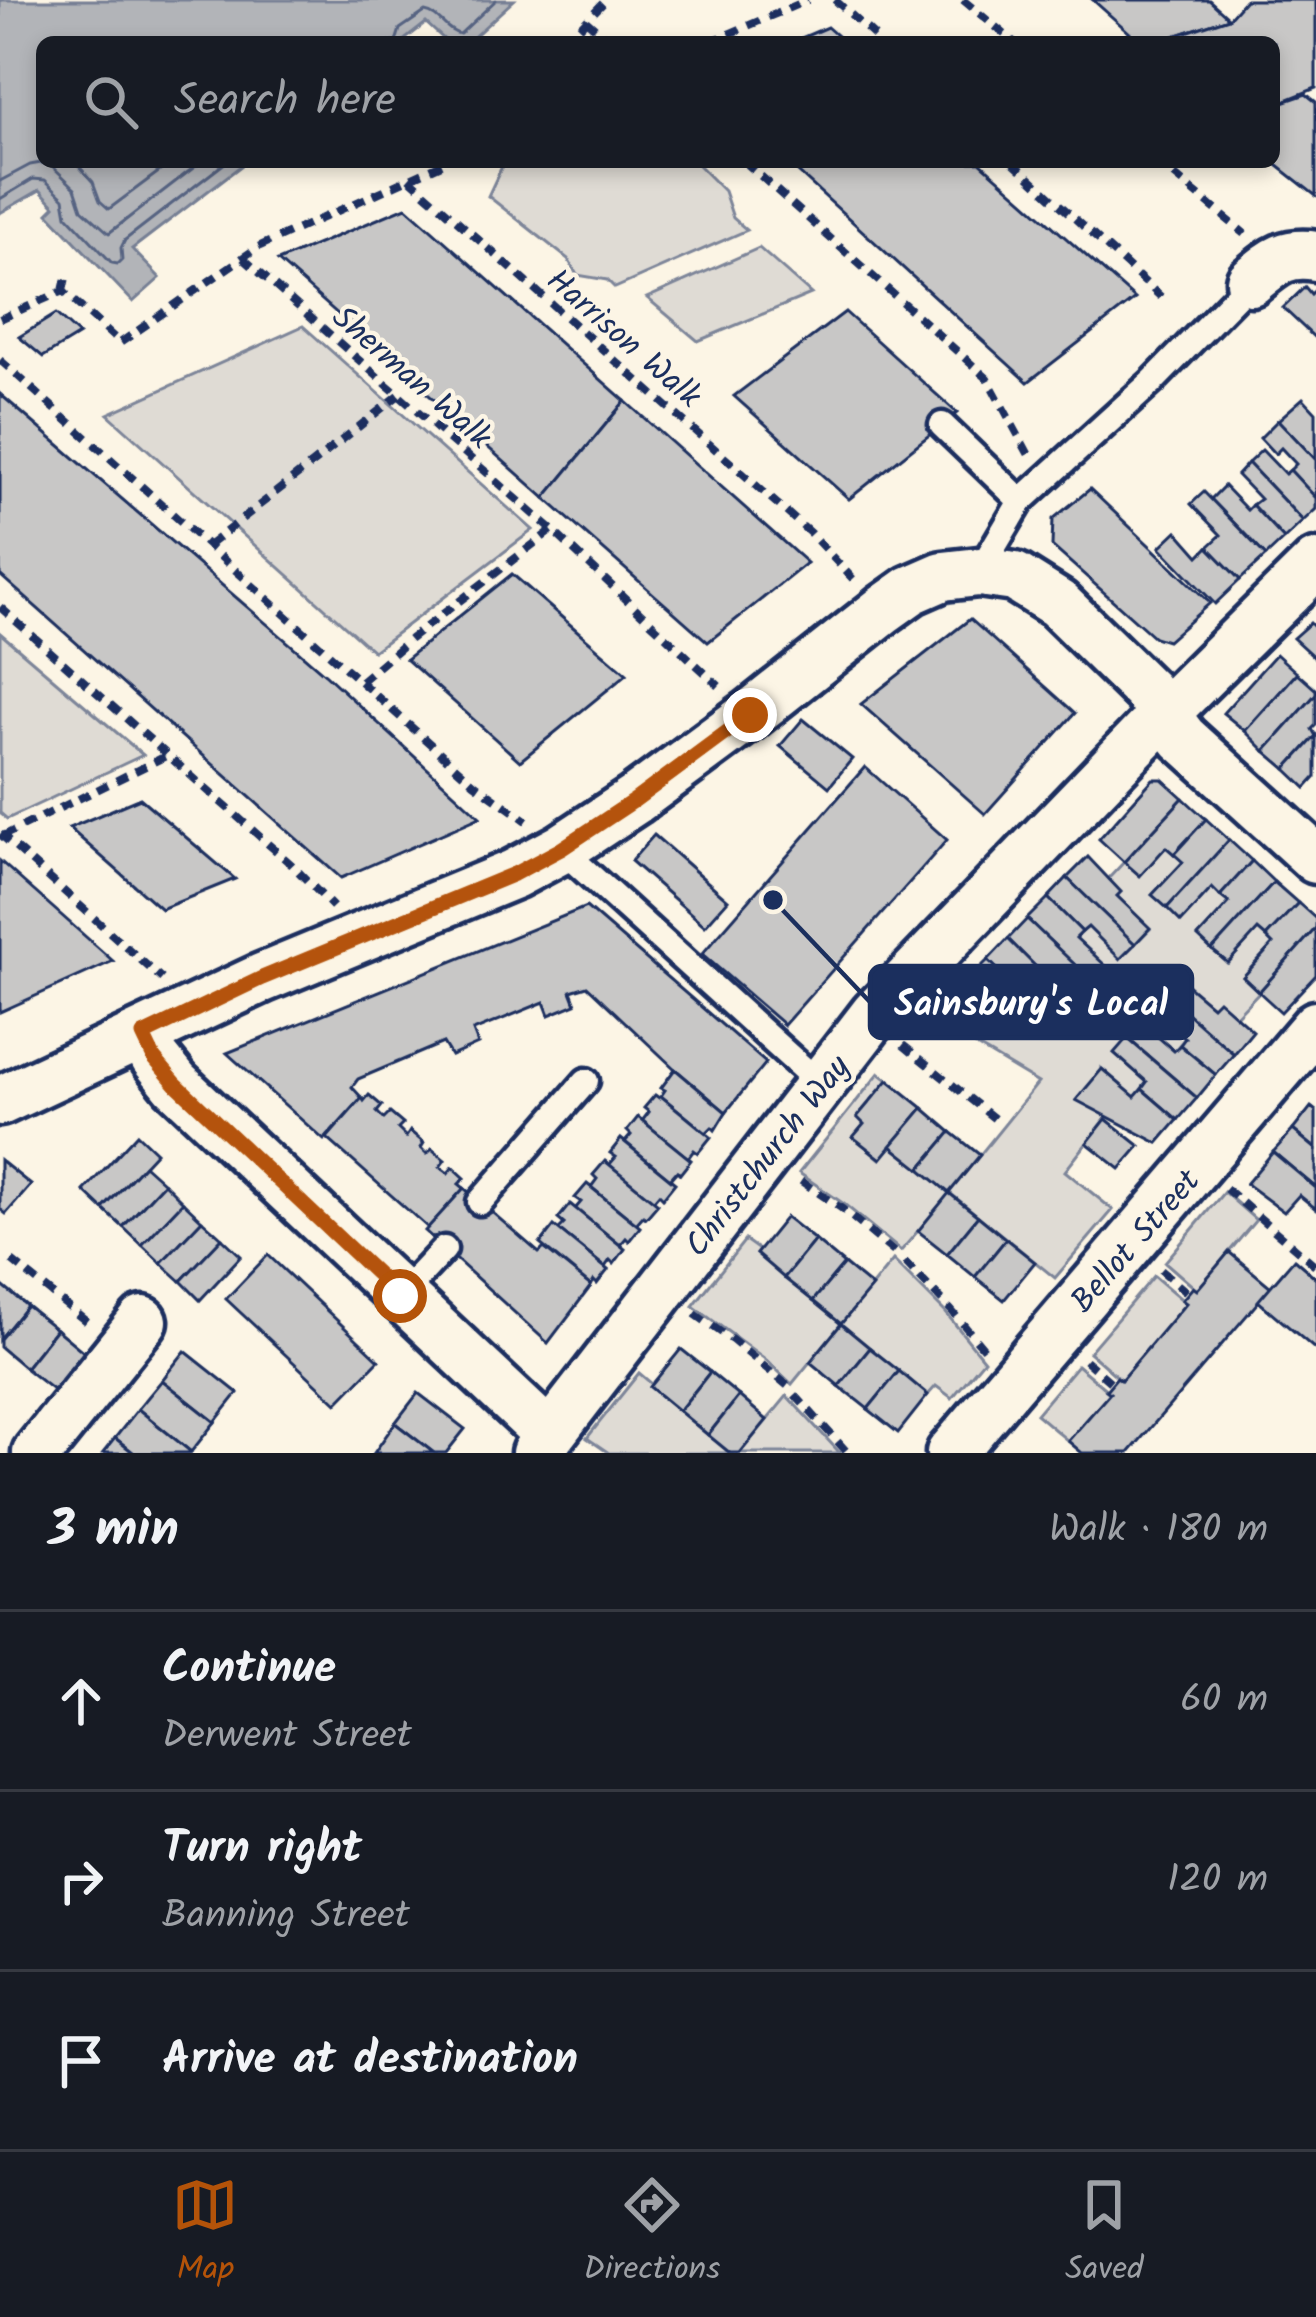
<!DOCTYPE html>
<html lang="en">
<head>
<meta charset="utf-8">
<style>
	body { margin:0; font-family:Kalam,sans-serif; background:#20242c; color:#f1f3f6 }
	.stop { position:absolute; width:36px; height:36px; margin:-27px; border:9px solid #b45309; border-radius:50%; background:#fff }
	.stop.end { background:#b45309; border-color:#fff; box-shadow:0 3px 12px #0008 }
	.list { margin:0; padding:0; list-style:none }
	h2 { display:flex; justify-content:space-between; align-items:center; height:156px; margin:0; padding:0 48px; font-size:51px }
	h2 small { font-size:39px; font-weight:400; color:#9ea1a6 }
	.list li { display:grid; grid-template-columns:78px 1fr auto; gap:36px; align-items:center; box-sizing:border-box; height:180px; padding:0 48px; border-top:3px solid #363941 }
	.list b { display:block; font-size:45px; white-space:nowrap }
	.list p { margin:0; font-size:39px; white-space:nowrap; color:#9ea1a6 }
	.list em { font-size:39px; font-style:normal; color:#9ea1a6 }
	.icon { flex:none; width:66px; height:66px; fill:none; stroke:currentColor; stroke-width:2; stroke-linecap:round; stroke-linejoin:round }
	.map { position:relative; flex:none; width:1316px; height:1453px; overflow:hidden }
	.search { position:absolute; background:#171b24; box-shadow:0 6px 18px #0003; left:36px; right:36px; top:36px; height:132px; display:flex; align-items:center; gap:30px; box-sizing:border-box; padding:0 42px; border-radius:18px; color:#9ea1a6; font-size:45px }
	.sheet { height:696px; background:#171b24 }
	nav { display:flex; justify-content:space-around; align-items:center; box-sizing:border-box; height:168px; border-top:3px solid #363941; background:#171b24; font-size:33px; color:#9ea1a6 }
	nav a { display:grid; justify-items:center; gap:6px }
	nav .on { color:#b45309 }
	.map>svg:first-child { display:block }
	.green { fill:#dfdbd4; stroke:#7d8599; stroke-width:3 }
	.water { fill:#b2b4b8; stroke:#767f94; stroke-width:3 }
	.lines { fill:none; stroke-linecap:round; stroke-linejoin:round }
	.shore { stroke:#576482; stroke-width:3 }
	.building { fill:#c8c7c6; stroke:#1b2f5e; stroke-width:3 }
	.lane-casing { stroke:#1b2f5e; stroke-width:33 }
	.street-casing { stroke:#1b2f5e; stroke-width:57 }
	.path { stroke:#1b2f5e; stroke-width:8; stroke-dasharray:12 9; stroke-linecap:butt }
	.lane { stroke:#fcf5e5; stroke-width:24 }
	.street { stroke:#fcf5e5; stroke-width:48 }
	.route { stroke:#b45309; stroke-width:15 }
	.labels { text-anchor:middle; stroke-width:9; stroke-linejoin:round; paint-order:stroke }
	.street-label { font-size:33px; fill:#1b2f5e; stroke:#fcf5e5 }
	.leader { fill:none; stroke:#1b2f5e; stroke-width:4.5 }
	.callout-dot { fill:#1b2f5e; stroke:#fcf5e5; stroke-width:4.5 }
	.callout { fill:#1b2f5e; stroke:#1b2f5e; stroke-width:4.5 }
	.callout-label { font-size:36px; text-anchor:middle; font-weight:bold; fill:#fff }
</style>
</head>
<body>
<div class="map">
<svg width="1316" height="1453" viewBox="0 0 1316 1453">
	<rect width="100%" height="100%" fill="#fcf5e5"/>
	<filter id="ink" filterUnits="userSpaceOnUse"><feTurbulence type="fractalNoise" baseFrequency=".00833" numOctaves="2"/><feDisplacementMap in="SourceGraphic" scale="24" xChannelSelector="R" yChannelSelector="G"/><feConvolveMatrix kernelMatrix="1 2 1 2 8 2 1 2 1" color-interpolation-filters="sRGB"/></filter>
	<g filter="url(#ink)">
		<!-- green -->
		<g class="green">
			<polygon points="504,162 695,162 724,191 733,218 747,230 615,288 607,280 577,275 568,259 488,196"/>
			<polygon points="759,248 811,294 698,341 647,298"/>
			<polygon points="303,326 533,530 373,651 108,414"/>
			<polygon points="0,633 143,755 7,819 0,813"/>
			<polygon points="1166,847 1183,862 1153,895 1181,921 1212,888 1229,903 1199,936 1227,963 1258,930 1273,944 1243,977 1259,992 1236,1016 1212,1006 1178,979 1152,1010 1185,1038 1174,1051 1141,1023 1115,1053 1147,1082 1135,1097 1102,1069 1108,1116 1065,1171 1113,1210 1055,1278 950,1193 901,1251 844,1204 799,1173 879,1073 888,1080 857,1117 864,1124 854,1137 880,1159 891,1146 950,1192 1038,1083 973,1044 1008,1008 1041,1039 1069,1011 1037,979 1048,967 1081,998 1109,969 1076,938 1088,927 1120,958 1150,929 1117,896 1120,892 1108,879 1124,862 1140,875"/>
			<polygon points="1224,1192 1256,1220 1197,1290 1165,1262"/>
			<polygon points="745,1240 759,1250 756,1254 841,1324 893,1260 946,1313 984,1360 952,1398 936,1386 928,1395 841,1324 792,1384 765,1359 693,1306"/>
			<polygon points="1154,1276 1186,1303 1121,1380 1089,1352"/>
			<polygon points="1077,1365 1110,1393 1068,1441 1036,1414"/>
			<polygon points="639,1373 652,1384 650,1387 730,1453 609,1453 587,1438"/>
			<polygon points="787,1396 840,1453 740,1453"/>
		</g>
		<!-- water -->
		<polygon class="water" points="0,0 514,0 468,42 447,42 426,23 402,42 42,42 42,162 246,162 132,249 160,278 133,302 48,213 55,206 40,190 0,213"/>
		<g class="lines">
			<!-- shore -->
			<g class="shore">
				<path d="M396,42L400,29L425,12C440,14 446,32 460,34L496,0"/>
				<polyline points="75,162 93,182 100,201 109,209 172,162"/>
				<polyline points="0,181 30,165 41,163 52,166 75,188 82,209 109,233 201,162"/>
				<polyline points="0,199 33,179 45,180 64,198 67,215 112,263 118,264 122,260 121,248 125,240 226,162"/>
			</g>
		</g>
		<!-- building -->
		<g class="building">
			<polygon points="1093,0 1209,0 1229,18 1156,42 1140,42"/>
			<polygon points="1245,0 1316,0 1316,88 1274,105 1274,42 1156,42 1229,18"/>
			<polygon points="827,27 844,42 792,42"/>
			<polygon points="1306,94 1316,102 1316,196 1273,162 1274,105"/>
			<polygon points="787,162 980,162 1135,299 1028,382"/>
			<polygon points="406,207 625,401 545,498 278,261"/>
			<polygon points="1305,287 1311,294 1316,289 1316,339 1283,308"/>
			<polygon points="845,312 957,413 849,499 734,396"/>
			<polygon points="56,314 79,335 43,357 19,337"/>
			<polygon points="0,394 325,674 480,817 341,878 0,575"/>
			<polygon points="1303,398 1316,412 1316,460 1278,420"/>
			<polygon points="625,401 807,563 708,642 545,498"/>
			<polygon points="1278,420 1316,460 1316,498 1290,470 1296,464 1281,448 1275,454 1260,438"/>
			<polygon points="1262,450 1285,474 1290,470 1316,498 1316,509 1303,521 1248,463"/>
			<polygon points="1248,463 1303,521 1284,539 1252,505 1260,499 1237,475"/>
			<polygon points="1224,486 1247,510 1252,505 1284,539 1266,556 1211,499"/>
			<polygon points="1090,489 1210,603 1167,641 1154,637 1052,546 1053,519"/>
			<polygon points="1204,492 1266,556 1240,580 1208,547 1221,535 1191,504"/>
			<polygon points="1177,531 1199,556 1208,547 1240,580 1215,604 1160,547"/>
			<polygon points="512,574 627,674 520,761 406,659"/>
			<polygon points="970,619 1075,713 985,814 861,704"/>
			<polygon points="1310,623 1316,629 1316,659 1293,638"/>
			<polygon points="1276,654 1297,673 1245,731 1223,713"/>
			<polygon points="1297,673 1316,690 1316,694 1265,751 1245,731"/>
			<polygon points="1316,694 1316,725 1312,729 1316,736 1286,769 1265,751"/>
			<polygon points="803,719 852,759 829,787 780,746"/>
			<polygon points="1316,736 1316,777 1306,788 1286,769"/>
			<polygon points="865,767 947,840 784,1025 702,954"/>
			<polygon points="1153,779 1162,779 1183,798 1124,862 1099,839"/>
			<polygon points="140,798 235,879 161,909 69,828"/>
			<polygon points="1183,798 1206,819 1174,854 1166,847 1140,876 1124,862"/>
			<polygon points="1206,819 1229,840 1167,908 1152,895 1183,862 1174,854"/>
			<polygon points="654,835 728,900 705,926 631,861"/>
			<polygon points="1229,840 1252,861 1220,896 1212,888 1181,922 1167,908"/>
			<polygon points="1088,857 1121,892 1117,896 1150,928 1135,944 1067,878"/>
			<polygon points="0,861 113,961 0,1012"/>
			<polygon points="1252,861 1274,882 1212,950 1198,937 1229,903 1220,896"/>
			<polygon points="1067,878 1135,944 1120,959 1088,927 1082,932 1048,898"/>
			<polygon points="1274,882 1298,903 1266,937 1258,930 1228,963 1212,950"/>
			<polygon points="1048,898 1082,932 1076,938 1109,969 1095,984 1027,919"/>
			<polygon points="1298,903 1316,919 1316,928 1259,992 1243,977 1273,944 1266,937"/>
			<polygon points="586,907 766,1063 726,1112 675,1069 587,986 571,991 576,1004 549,1015 544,1002 473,1031 478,1044 451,1056 443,1043 358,1079 352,1087 362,1098 324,1140 227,1053"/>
			<polygon points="1027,919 1095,984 1081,999 1048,967 1042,973 1008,939"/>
			<polygon points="1316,928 1316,975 1281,1012 1259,992"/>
			<polygon points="1008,939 1042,973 1037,979 1070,1010 1055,1025 988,960"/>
			<polygon points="988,960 1055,1025 1041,1040 1008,1008 1001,1016 967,981"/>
			<polygon points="1179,978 1212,1006 1218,1000 1253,1031 1234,1054 1165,994"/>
			<polygon points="967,981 1001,1016 973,1044 929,1020"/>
			<polygon points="1165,994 1234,1054 1216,1075 1180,1045 1185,1038 1151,1010"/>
			<polygon points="1141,1022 1174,1051 1180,1045 1216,1075 1197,1098 1127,1038"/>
			<polygon points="1127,1038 1197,1098 1178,1120 1142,1089 1147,1082 1114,1053"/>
			<polygon points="675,1069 726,1112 715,1130 712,1127 706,1133 661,1096 665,1090 661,1088"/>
			<polygon points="1102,1069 1135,1097 1142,1089 1178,1120 1158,1143 1076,1100"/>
			<polygon points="888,1080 923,1108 881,1159 853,1137 864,1124 857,1117"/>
			<polygon points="369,1095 382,1106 377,1112 384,1119 390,1113 403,1124 398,1129 406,1137 410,1131 424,1143 421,1148 427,1154 432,1149 445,1160 440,1167 448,1173 453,1167 465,1178 459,1184 464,1188 428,1228 327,1138 362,1098 364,1101"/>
			<polygon points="655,1095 659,1098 661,1096 711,1137 698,1153 694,1150 688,1158 642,1121 649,1112 644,1108"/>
			<polygon points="1311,1107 1316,1111 1316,1149 1293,1130"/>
			<polygon points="923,1108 951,1132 920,1169 891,1146"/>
			<polygon points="638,1117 691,1160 680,1174 677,1171 670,1179 625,1142 631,1135 627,1131"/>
			<polygon points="1106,1119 1140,1146 1120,1169 1087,1143"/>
			<polygon points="1293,1130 1316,1149 1316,1188 1273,1152"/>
			<polygon points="951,1132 980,1155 949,1193 920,1169"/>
			<polygon points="137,1134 156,1152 103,1209 84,1191"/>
			<polygon points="621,1139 675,1183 663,1198 659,1194 653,1201 609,1165 616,1157 610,1153"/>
			<polygon points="1273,1152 1316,1188 1316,1209 1299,1195 1284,1212 1246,1184"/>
			<polygon points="0,1160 31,1185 6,1214 0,1209"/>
			<polygon points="605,1161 658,1204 646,1218 643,1216 636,1224 591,1187 597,1179 593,1175"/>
			<polygon points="144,1165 164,1183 123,1227 103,1209"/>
			<polygon points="164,1183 183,1202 142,1245 123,1227"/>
			<polygon points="587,1184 640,1227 629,1241 626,1238 620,1245 575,1209 581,1202 575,1198"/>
			<polygon points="464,1188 539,1253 544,1248 591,1286 548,1343 425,1231"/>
			<polygon points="949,1193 978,1216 947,1254 918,1231"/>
			<polygon points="183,1202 202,1220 161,1263 142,1245"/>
			<polygon points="570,1204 625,1249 614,1264 610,1260 605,1267 558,1230 564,1224 558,1219"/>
			<polygon points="978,1216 1006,1239 975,1277 947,1254"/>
			<polygon points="786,1217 815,1240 784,1278 756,1254"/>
			<polygon points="202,1220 222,1238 181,1281 161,1263"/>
			<polygon points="554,1226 608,1270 597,1284 594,1281 591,1286 540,1244"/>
			<polygon points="222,1238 241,1256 200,1300 181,1281"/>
			<polygon points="1006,1239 1035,1262 1004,1300 975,1277"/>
			<polygon points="815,1240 844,1264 813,1301 784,1278"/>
			<polygon points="1229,1252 1271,1287 1129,1453 1082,1453 1068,1441 1110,1393 1106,1390 1117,1377 1121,1380 1186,1303 1182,1300 1193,1287 1197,1290"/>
			<polygon points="268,1255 379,1360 337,1403 226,1299"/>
			<polygon points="1294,1259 1316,1278 1316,1350 1258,1301"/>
			<polygon points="844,1264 872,1287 841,1324 813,1301"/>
			<polygon points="0,1284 27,1306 0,1339"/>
			<polygon points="27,1306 56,1329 25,1368 0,1347 0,1339"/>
			<polygon points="841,1324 870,1348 839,1386 810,1362"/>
			<polygon points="56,1329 85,1353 54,1391 25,1368"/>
			<polygon points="870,1348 899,1371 868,1409 839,1386"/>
			<polygon points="681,1349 710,1372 679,1411 650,1387"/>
			<polygon points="185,1351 238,1393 215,1422 162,1380"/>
			<polygon points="899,1371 928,1395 898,1433 868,1409"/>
			<polygon points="710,1372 739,1396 708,1435 679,1411"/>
			<polygon points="162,1380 215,1422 191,1452 138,1409"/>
			<polygon points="418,1393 465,1429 446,1453 434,1453 395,1423"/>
			<polygon points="739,1396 767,1420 740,1453 730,1453 708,1435"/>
			<polygon points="138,1409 191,1452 190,1453 134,1453 115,1438"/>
			<polygon points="395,1423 434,1453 374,1453"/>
			<polygon points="115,1438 134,1453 103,1453"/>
		</g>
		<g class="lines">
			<!-- lane casing -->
			<g class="lane-casing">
				<g id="lane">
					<polyline points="942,425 1021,501"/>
					<polyline points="979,572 1021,501 1153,381 1251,281"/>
					<polyline points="561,849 820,1084"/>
					<polyline points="480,1202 586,1081"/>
					<polyline points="400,1296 444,1249"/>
				</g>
			</g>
			<!-- street casing -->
			<g class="street-casing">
				<g id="street">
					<path d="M1251,281C1274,262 1285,251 1316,256"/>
					<polyline points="143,1035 155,1058 176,1084 549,1435"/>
					<polyline points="0,1101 262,978 514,874 561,849 635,800 750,715 883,610 911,590 943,576 979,572 1015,577 1058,604 1147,691 1183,738 1316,859"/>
					<polyline points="37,1453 143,1321"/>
					<polyline points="536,1453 875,1014 1164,714 1316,564"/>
					<polyline points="951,1453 1316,1026"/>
				</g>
			</g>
			<!-- path -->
			<g class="path">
				<polyline points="835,0 881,42"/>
				<polyline points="963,0 1014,42"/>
				<polyline points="586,20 611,42"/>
				<polyline points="565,42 606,0"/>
				<polyline points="710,42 808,0"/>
				<polyline points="745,162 987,378 1029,455"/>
				<polyline points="1013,162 1161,297"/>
				<polyline points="1158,162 1245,234"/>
				<polyline points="409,178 810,533 853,579"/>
				<polyline points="243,258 552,530 719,686"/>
				<polyline points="63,291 67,273"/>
				<polyline points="0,319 63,291 120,343 258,247 446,162"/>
				<polyline points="0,360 474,783 527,821"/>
				<polyline points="209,545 399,395"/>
				<polyline points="0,607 292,865 333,907"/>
				<polyline points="361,681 410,639 552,530"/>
				<polyline points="0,834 162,979"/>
				<polyline points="3,836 168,755"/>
				<polyline points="903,1045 1000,1123"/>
				<polyline points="801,1181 841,1208 895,1253"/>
				<polyline points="1226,1189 1316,1266"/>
				<polyline points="12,1261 88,1323"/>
				<polyline points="905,1262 951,1310 985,1350"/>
				<polyline points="1161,1270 1191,1296"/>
				<polyline points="695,1314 732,1340 788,1386"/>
				<polyline points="1085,1360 1115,1386"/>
				<polyline points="795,1395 848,1453"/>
			</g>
			<!-- lane -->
			<use href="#lane" class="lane"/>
			<!-- street -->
			<use href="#street" class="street"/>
		</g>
	</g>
	<g class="lines" filter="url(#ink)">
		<!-- route -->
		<polyline class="route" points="400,1296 176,1084 154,1058 143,1035 262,978 514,874 561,849 635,800 750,715"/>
	</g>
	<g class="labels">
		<!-- street labels -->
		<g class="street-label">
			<text transform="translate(625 337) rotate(41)" y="12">Harrison Walk</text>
			<text transform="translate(413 376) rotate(41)" y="12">Sherman Walk</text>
			<text transform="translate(766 1155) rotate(-52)" y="12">Christchurch Way</text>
			<text transform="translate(1134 1240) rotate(-49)" y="12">Bellot Street</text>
		</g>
	</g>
	<!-- callouts -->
	<path class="leader" d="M773 900L870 1002"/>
	<circle class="callout-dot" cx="773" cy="900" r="12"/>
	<rect class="callout" x="870" y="966" width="322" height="72" rx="12"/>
	<g class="callout-label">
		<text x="1031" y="1015">Sainsbury's Local</text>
	</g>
</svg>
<div class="stop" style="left:400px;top:1296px"></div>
<div class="stop end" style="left:750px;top:715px"></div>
<div class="search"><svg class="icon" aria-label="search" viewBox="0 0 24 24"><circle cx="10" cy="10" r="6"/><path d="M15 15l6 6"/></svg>Search here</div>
</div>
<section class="sheet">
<h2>3 min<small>Walk · 180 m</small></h2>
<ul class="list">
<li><svg class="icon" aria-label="ahead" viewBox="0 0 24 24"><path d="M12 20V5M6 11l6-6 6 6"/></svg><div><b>Continue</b><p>Derwent Street</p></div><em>60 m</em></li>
<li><svg class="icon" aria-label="right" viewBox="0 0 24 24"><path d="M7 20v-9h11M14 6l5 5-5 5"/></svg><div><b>Turn right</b><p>Banning Street</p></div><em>120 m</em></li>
<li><svg class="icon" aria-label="arrive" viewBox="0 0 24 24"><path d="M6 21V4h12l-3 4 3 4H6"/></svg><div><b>Arrive at destination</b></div></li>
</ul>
</section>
<nav>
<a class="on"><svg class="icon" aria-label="map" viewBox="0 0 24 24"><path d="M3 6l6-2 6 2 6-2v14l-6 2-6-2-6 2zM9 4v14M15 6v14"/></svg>Map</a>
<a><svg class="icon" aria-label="directions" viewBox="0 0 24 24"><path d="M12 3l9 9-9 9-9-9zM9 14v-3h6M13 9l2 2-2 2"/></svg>Directions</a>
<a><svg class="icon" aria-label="saved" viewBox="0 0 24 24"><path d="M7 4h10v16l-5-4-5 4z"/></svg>Saved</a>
</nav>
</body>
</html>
